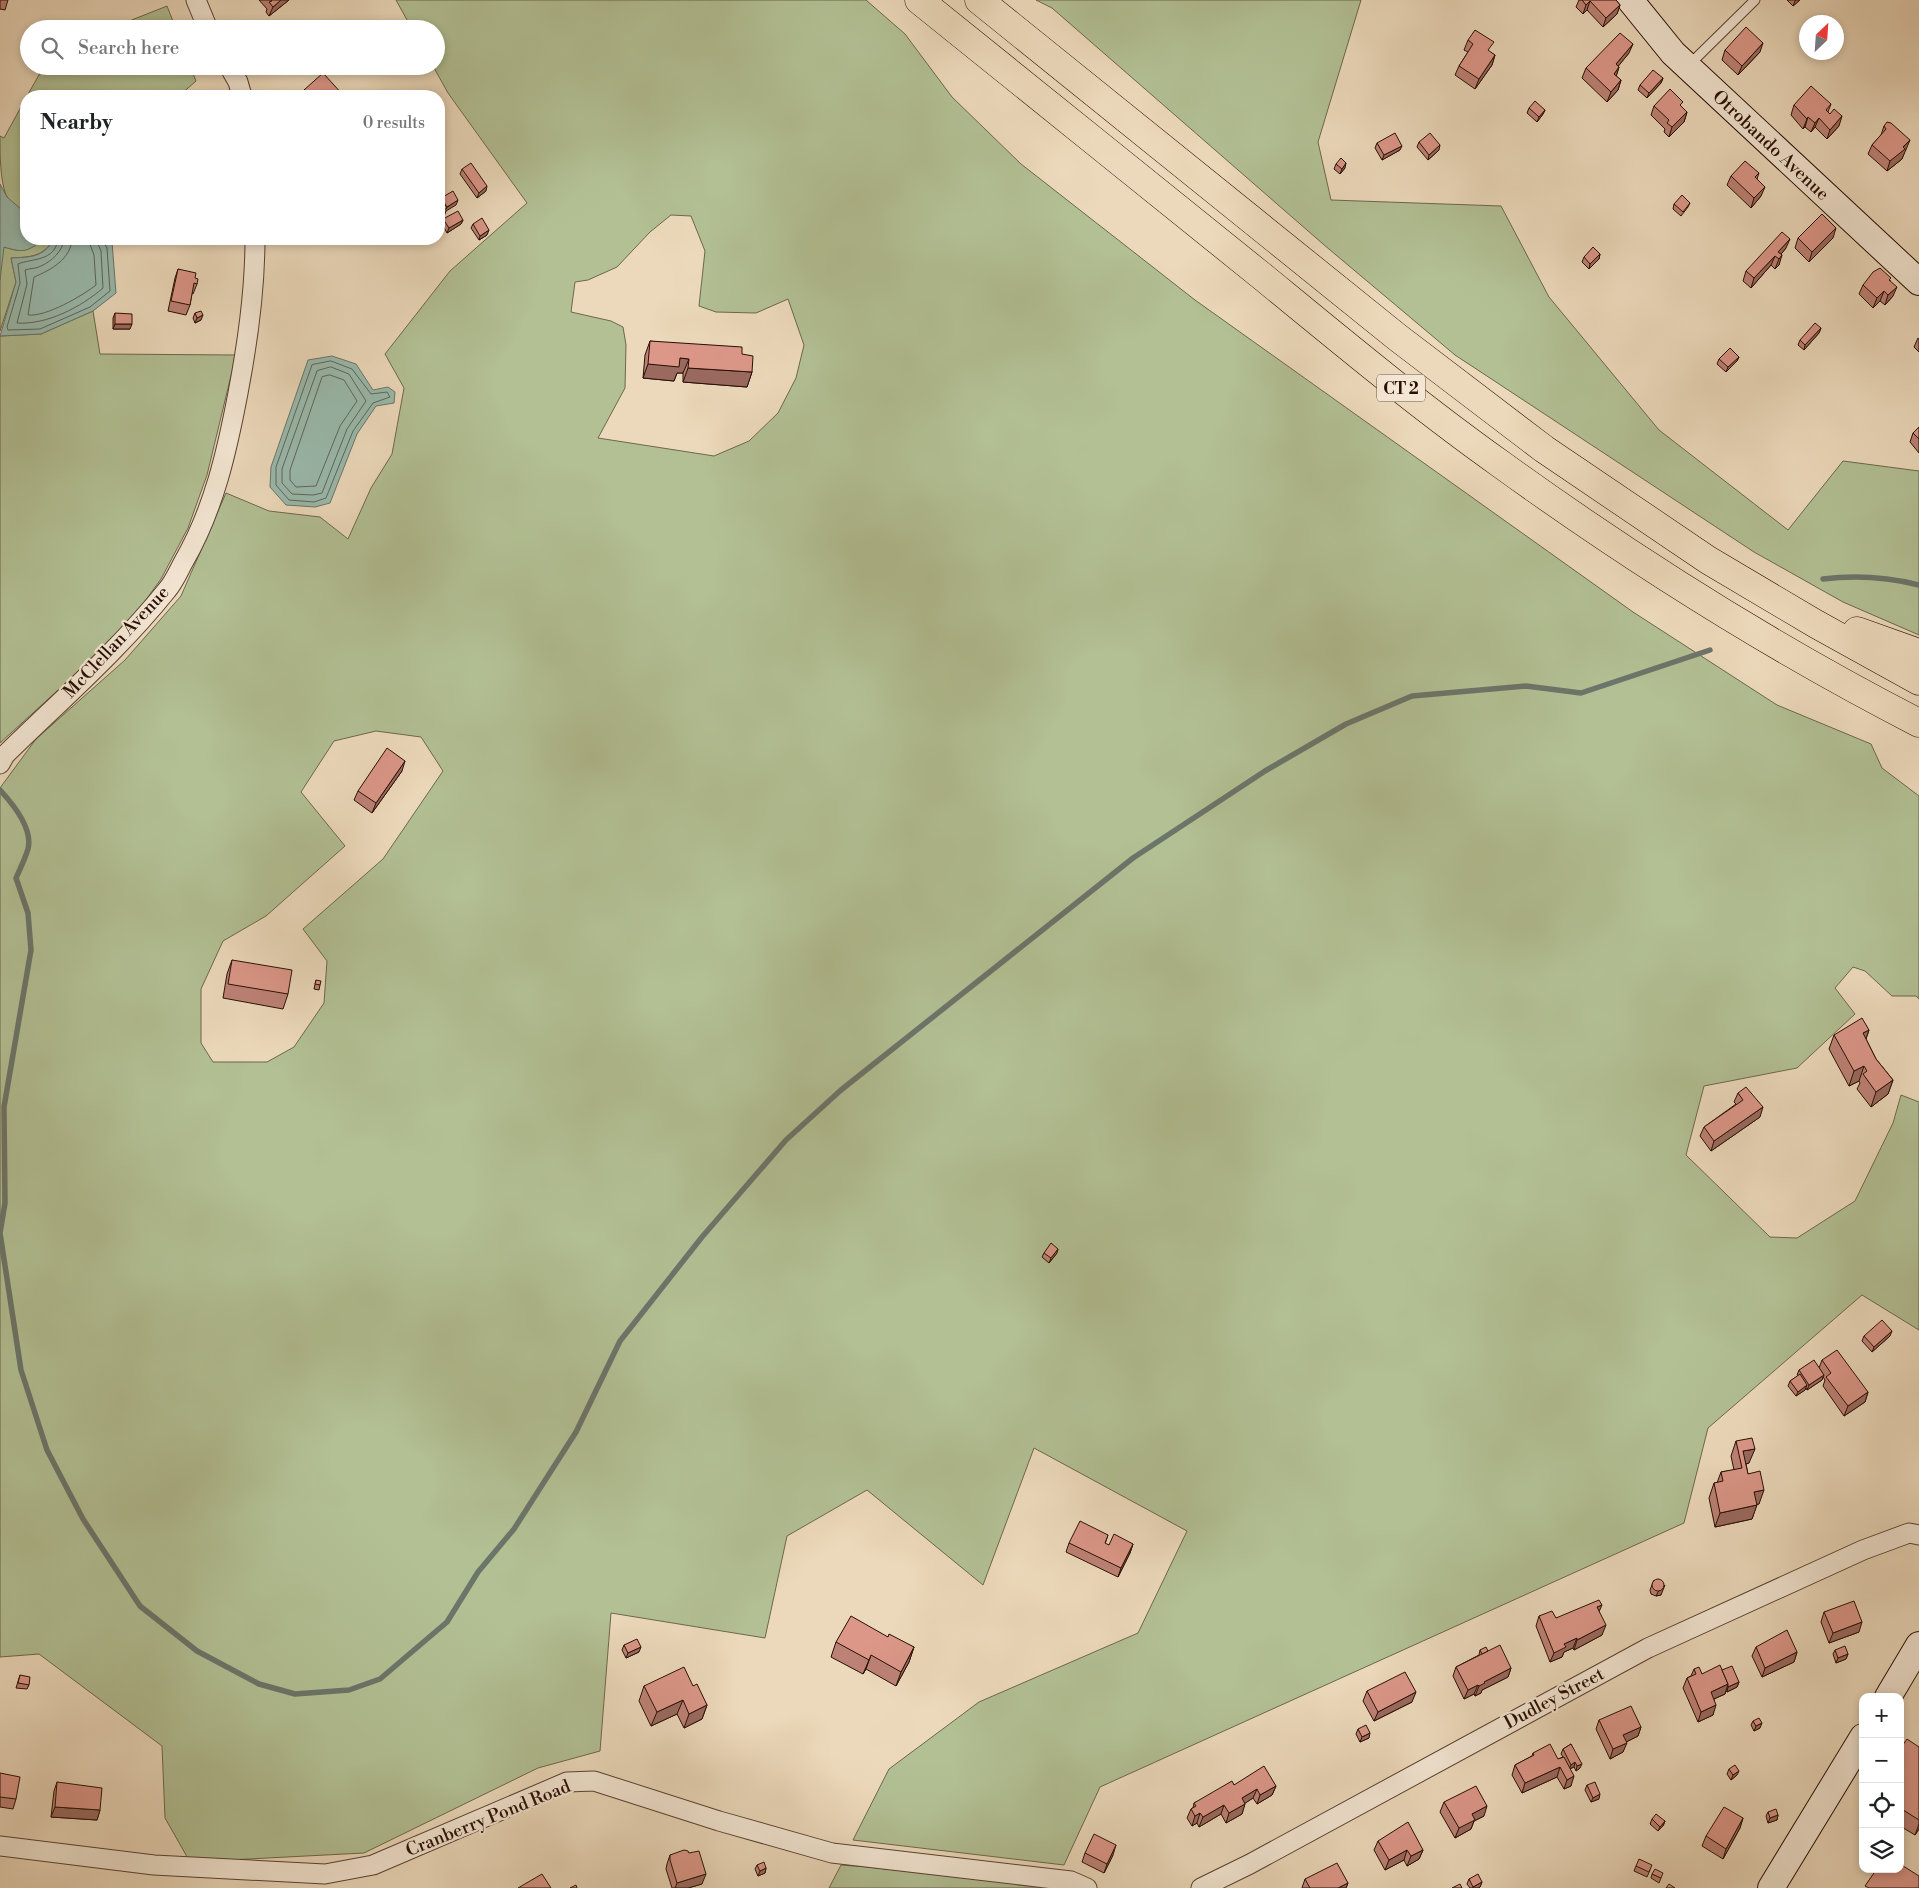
<!DOCTYPE html>
<html lang="en">
<head>
<meta charset="utf-8">
<style>
	body { margin:0; font-family:"Libre Bodoni",serif; background:#f6f6f6; color:#202124 }
	.controls { position:absolute; right:15px; bottom:15px; display:grid; overflow:hidden; border-radius:10px; box-shadow:0 2px 8px #0003 }
	.controls button { width:45px; height:45px; display:grid; place-items:center; padding:0; border:0; border-bottom:1px solid #e0e0e0; background:#fff; color:#202124; font:25px sans-serif }
	.compass { position:absolute; left:1799px; top:15px; width:45px; height:45px; border-radius:50%; background:#fff; box-shadow:0 2px 8px #0003; rotate:25deg }
	.list { margin:0; padding:0; list-style:none }
	h2 { display:flex; justify-content:space-between; align-items:center; height:65px; margin:0; padding:0 20px; font-size:21px }
	h2 small { font-size:16px; font-weight:400; color:#757577 }
	.icon { flex:none; width:28px; height:28px; fill:none; stroke:currentColor; stroke-width:2; stroke-linecap:round; stroke-linejoin:round }
	.map { position:relative; flex:none; width:1919px; height:1888px; overflow:hidden }
	.search { position:absolute; background:#fff; box-shadow:0 2px 8px #0003; left:20px; top:20px; width:425px; height:55px; display:flex; align-items:center; gap:12px; box-sizing:border-box; padding:0 18px; border-radius:28px; color:#757577; font-size:19px }
	.panel { position:absolute; background:#fff; box-shadow:0 2px 8px #0003; left:20px; top:90px; width:425px; height:155px; border-radius:20px }
	.map>svg:first-child { display:block }
	.green { fill:#b2c094; stroke:#6d674c; fill-rule:evenodd }
	.water { fill:#99baad; stroke:#6c756a }
	.lines { fill:none; stroke-linecap:round; stroke-linejoin:round }
	.shore { stroke:#606459; stroke-width:1 }
	.stream { stroke:#6c756a; stroke-width:5.5 }
	.lane-casing { stroke:#594132; stroke-width:11 }
	.street-casing { stroke:#594132; stroke-width:21 }
	.secondary-casing { stroke:#280e05; stroke-width:28 }
	.highway-casing { stroke:#280e05; stroke-width:29 }
	.lane { stroke:#f3e6d3; stroke-width:9 }
	.street { stroke:#f3e6d3; stroke-width:19 }
	.secondary { stroke:#f3e6d3; stroke-width:26 }
	.highway { stroke:#ecd9bb; stroke-width:28 }
	.wall { fill:#bd8276; stroke:#280e05 }
	.shaded-wall { fill:#9a6a60; stroke:#280e05 }
	.building { fill:#dc9789; stroke:#280e05 }
	.labels { text-anchor:middle; stroke-width:4.5; stroke-linejoin:round; paint-order:stroke }
	.shield { fill:#f3e6d3; stroke:#654f43; stroke-width:1 }
	.shield-label { font-size:16px; font-weight:bold; fill:#280e05 }
	.street-label { font-size:18px; fill:#280e05; stroke:#f3e6d3 }
</style>
</head>
<body>
<div class="map">
<svg width="1919" height="1888" viewBox="0 0 1919 1888">
	<rect width="100%" height="100%" fill="#ecd9bb"/>
	<filter id="stains"><feTurbulence type="fractalNoise" baseFrequency=".004" numOctaves="4"/><feColorMatrix values="0 0 0 0 .2 0 0 0 0 .09 0 0 0 0 .02 0 0 0 .5 -.17"/></filter>
	<radialGradient id="worn" r=".72"><stop offset=".6" stop-color="#630" stop-opacity="0"/><stop offset="1" stop-color="#630" stop-opacity=".3"/></radialGradient>
	<!-- green -->
	<g class="green">
		<path d="M396,0H866L905,34L952,97L1021,164L1195,300L1633,612L1777,705L1871,744L1882,768L1919,796V999L1916,996H1892L1865,971L1853,967L1835,988L1855,1014L1797,1068L1704,1086L1686,1155L1770,1237L1797,1238L1855,1201L1893,1123L1901,1095L1919,1102V1330L1862,1295L1708,1428L1684,1523L1100,1787L1064,1865L853,1840L889,1769L979,1702L1138,1633L1187,1531L1034,1448L983,1585L867,1490L787,1536L765,1638L611,1613L600,1751L538,1768L364,1853L190,1862L165,1818L162,1746L39,1654L0,1657V788L36,739L125,660L181,596L226,493L269,511L320,517L348,539L371,488L392,454L404,388L385,354L450,271L527,203L448,93L433,66H436V29H412ZM671,215L691,216L705,251L699,306L716,312L756,313L788,299L804,345L796,378L778,413L749,441L714,456L598,438L625,388L626,345L623,327L611,321L571,312L575,282L588,280L617,267L650,232ZM376,731L421,737L443,771L383,859L303,929L327,961L324,1003L294,1047L267,1062H213L201,1043V989L223,941L266,916L345,846L301,792L334,741Z"/>
		<polygon points="1036,0 1361,0 1318,142 1331,200 1501,206 1549,297 1659,430 1788,530 1843,461 1919,471 1919,635 1843,602 1754,552 1455,355 1323,244 1052,8"/>
		<polygon points="167,6 176,29 109,29"/>
		<polygon points="44,66 190,66 196,81 179,96 27,96"/>
		<path d="M26,98V219C21,209 11,204 6,195C0,179 0,155 0,136L4,138Z"/>
		<path d="M44,239H54C43,257 30,257 11,258L16,282L0,331V267L4,247C22,253 29,251 44,239Z"/>
		<polygon points="93,311 100,354 236,355 207,475 188,528 161,579 124,630 0,743 0,336 41,334"/>
		<polygon points="841,1865 868,1867 1054,1888 829,1888"/>
	</g>
	<!-- water -->
	<g class="water">
		<path d="M0,184L7,197L22,210L26,219V239H44C27,252 24,253 4,247L0,280Z"/>
		<path d="M54,239H97L112,242L116,293L93,311L41,334L0,336L16,282L11,258C31,257 43,258 54,239Z"/>
		<polygon points="332,356 356,364 373,390 388,387 395,392 394,403 376,406 357,434 330,503 315,507 286,505 270,487 271,467 308,360"/>
	</g>
	<g class="lines">
		<!-- shore -->
		<g class="shore">
			<path d="M58,239C55,262 32,258 18,264L20,283L7,327L8,330L40,329L90,307L110,291L107,248L102,239"/>
			<path d="M64,239C63,251 52,261 41,266C36,269 30,268 25,270L27,284L17,323C47,325 81,307 103,288L101,251L96,239"/>
			<path d="M72,239C71,259 51,270 34,277L28,315C46,317 82,296 96,285L94,255L88,239"/>
			<polygon points="331,361 352,369 371,394 387,392 390,397 373,403 353,431 326,498 314,502 289,500 276,485 276,467 312,365"/>
			<polygon points="331,367 349,374 366,401 347,429 322,493 313,495 292,494 282,483 282,469 317,371"/>
			<polygon points="330,375 344,380 357,401 340,426 316,486 296,487 290,480 290,470 322,377"/>
		</g>
		<!-- stream -->
		<g class="stream">
			<path d="M1823,579C1856,575 1887,577 1919,585"/>
			<path d="M0,790C13,804 33,829 28,849C25,859 20,869 16,878L28,913L31,950L4,1107L5,1203L0,1233L21,1370L47,1450L83,1519L140,1606L197,1651L259,1684L295,1694L349,1690L380,1679L447,1622L478,1572L514,1529L576,1432L620,1341L702,1237L786,1140L841,1090L1133,858L1265,771L1346,724L1412,696L1526,686L1581,693L1710,650"/>
		</g>
		<!-- lane casing -->
		<g class="lane-casing">
			<polyline id="lane" points="1689,65 1755,0"/>
		</g>
		<!-- street casing -->
		<g class="street-casing">
			<g id="street">
				<polyline points="196,0 208,29"/>
				<polyline points="229,66 238,82 242,96"/>
				<path d="M0,764L5,755C60,701 119,650 167,590C174,582 179,570 184,561C214,509 227,451 238,393C248,341 255,291 255,239"/>
				<polyline points="0,1846 154,1865 325,1874 373,1865 567,1782 594,1781 719,1821 832,1853 1071,1881 1087,1888"/>
				<polyline points="1201,1888 1250,1864 1648,1648 1863,1550 1909,1533 1919,1535"/>
			</g>
		</g>
		<!-- secondary casing -->
		<g class="secondary-casing">
			<g id="secondary">
				<polyline points="1630,0 1673,53 1919,282"/>
				<polyline points="1888,1697 1919,1645"/>
				<polyline points="1771,1888 1863,1737"/>
			</g>
		</g>
		<!-- highway casing -->
		<g class="highway-casing">
			<g id="highway">
				<path d="M919,0C1034,92 1148,185 1263,277C1341,341 1419,406 1502,465C1635,561 1773,648 1919,723"/>
				<polyline points="979,0 1397,337 1544,449 1708,560 1816,624 1919,681"/>
				<polyline points="1857,631 1919,653"/>
			</g>
		</g>
		<!-- lane -->
		<use href="#lane" class="lane"/>
		<!-- street -->
		<use href="#street" class="street"/>
		<!-- secondary -->
		<use href="#secondary" class="secondary"/>
		<!-- highway -->
		<use href="#highway" class="highway"/>
	</g>
	<!-- wall -->
	<g class="wall">
		<polygon points="0,0 8,0 5,10 0,9"/>
		<polygon points="259,0 289,0 269,16 266,12 267,9"/>
		<polygon points="1579,0 1616,0 1620,5 1617,14 1603,27 1587,10 1583,14 1576,7"/>
		<polygon points="1787,0 1800,0 1793,6"/>
		<polygon points="1468,40 1495,55 1492,65 1475,89 1455,75 1459,66 1468,52 1464,50"/>
		<polygon points="1725,50 1760,52 1738,75 1722,60"/>
		<polygon points="1629,53 1618,66 1619,67 1616,76 1621,80 1618,90 1607,102 1582,78 1586,68"/>
		<polygon points="1663,78 1661,83 1647,98 1638,90 1640,85"/>
		<polygon points="304,90 344,96 302,96"/>
		<polygon points="1831,104 1828,112 1839,126 1827,139 1815,127 1811,132 1805,127 1803,129 1791,115 1794,105"/>
		<polygon points="1654,106 1682,107 1687,112 1684,122 1669,137 1664,132 1665,129 1651,115"/>
		<polygon points="1529,108 1545,110 1543,114 1537,122 1527,113"/>
		<polygon points="1884,126 1906,149 1904,152 1902,159 1887,171 1868,154 1872,145 1881,135"/>
		<polygon points="1419,142 1439,150 1428,160 1417,147"/>
		<polygon points="1377,143 1400,150 1382,160 1375,148"/>
		<polygon points="1336,164 1345,168 1340,174 1334,169"/>
		<polygon points="462,169 486,191 477,198 460,174"/>
		<polygon points="1759,173 1757,179 1761,196 1751,208 1727,185 1731,176"/>
		<polygon points="1690,203 1688,207 1681,216 1673,209 1674,204"/>
		<polygon points="443,219 463,220 461,224 447,233 442,224"/>
		<polygon points="473,224 487,235 479,240 471,228"/>
		<polygon points="1798,238 1833,238 1809,262 1795,248"/>
		<polygon points="1786,248 1781,254 1779,265 1775,269 1771,265 1751,288 1743,281 1746,271"/>
		<polygon points="1600,254 1599,259 1589,269 1582,262 1584,257"/>
		<polygon points="178,269 195,278 197,284 193,294 192,293 190,305 186,315 168,311 175,278"/>
		<polygon points="1890,280 1893,296 1885,305 1880,301 1873,308 1859,294 1863,285"/>
		<polygon points="115,313 130,329 113,329 113,318"/>
		<polygon points="195,313 201,320 195,323 193,318"/>
		<polygon points="1821,328 1819,333 1804,350 1798,345 1800,340"/>
		<polygon points="1918,338 1919,339 1919,352 1914,347"/>
		<polygon points="650,341 742,354 752,372 747,387 683,382 683,373 677,373 674,381 643,378 645,355"/>
		<polygon points="1739,357 1737,361 1726,372 1717,364 1719,359"/>
		<polygon points="1919,427 1919,453 1910,442 1913,433"/>
		<polygon points="402,771 372,813 354,800 358,791"/>
		<polygon points="232,960 288,994 283,1009 223,998 227,974"/>
		<polygon points="316,980 320,985 319,990 314,989"/>
		<polygon points="1869,1030 1866,1039 1876,1059 1893,1080 1888,1094 1871,1107 1857,1089 1860,1083 1859,1081 1849,1086 1829,1049 1834,1035"/>
		<polygon points="1738,1093 1760,1117 1711,1151 1700,1136 1704,1127 1736,1104 1734,1102"/>
		<polygon points="1044,1253 1057,1253 1049,1263 1042,1257"/>
		<polygon points="1864,1336 1890,1336 1872,1352 1862,1341"/>
		<polygon points="1822,1360 1868,1392 1865,1402 1844,1416 1823,1386 1825,1380 1823,1377 1822,1380 1807,1390 1806,1388 1805,1390 1796,1396 1788,1386 1790,1381 1798,1376 1797,1375 1799,1370 1819,1368"/>
		<polygon points="1736,1441 1749,1463 1746,1464 1748,1474 1759,1504 1757,1504 1752,1519 1715,1527 1709,1498 1714,1483 1717,1483 1721,1472 1734,1470 1731,1456"/>
		<polygon points="1108,1535 1105,1544 1109,1545 1133,1544 1130,1553 1118,1577 1066,1552 1069,1543"/>
		<polygon points="1654,1580 1661,1595 1656,1596 1651,1594 1650,1590"/>
		<polygon points="1599,1611 1602,1635 1574,1650 1573,1648 1564,1652 1562,1657 1550,1662 1536,1626 1539,1616 1556,1618"/>
		<polygon points="1824,1612 1859,1632 1829,1643 1821,1622"/>
		<polygon points="888,1637 914,1647 909,1662 896,1686 866,1669 863,1674 831,1657 836,1642"/>
		<polygon points="624,1645 639,1652 626,1658 622,1650"/>
		<polygon points="1756,1647 1797,1652 1794,1662 1762,1677 1752,1656"/>
		<polygon points="1480,1650 1488,1651 1511,1668 1508,1677 1482,1690 1481,1693 1475,1696 1474,1694 1464,1699 1453,1676 1456,1667 1479,1655"/>
		<polygon points="1835,1650 1848,1654 1846,1659 1836,1663 1833,1654"/>
		<polygon points="1694,1669 1702,1674 1722,1670 1739,1682 1737,1687 1727,1692 1726,1691 1725,1694 1714,1699 1713,1715 1698,1722 1683,1688 1687,1678 1691,1676"/>
		<polygon points="20,1675 29,1685 27,1689 16,1688"/>
		<polygon points="644,1686 693,1686 707,1705 702,1719 684,1728 677,1714 651,1726 639,1701"/>
		<polygon points="1367,1691 1412,1702 1374,1721 1363,1701"/>
		<polygon points="1599,1720 1641,1727 1638,1736 1626,1742 1623,1752 1610,1759 1596,1729"/>
		<polygon points="1753,1721 1760,1728 1754,1731 1751,1725"/>
		<polygon points="1358,1729 1369,1738 1360,1742 1356,1734"/>
		<polygon points="1571,1744 1580,1768 1576,1771 1574,1767 1570,1769 1571,1786 1564,1789 1557,1777 1522,1793 1512,1775 1515,1765 1532,1756 1533,1753 1558,1759 1563,1757 1561,1754 1563,1749"/>
		<polygon points="1919,1747 1919,1829 1915,1835 1900,1826 1900,1749"/>
		<polygon points="1729,1769 1737,1775 1731,1780 1727,1774"/>
		<polygon points="0,1773 16,1799 13,1809 0,1807"/>
		<polygon points="57,1782 100,1810 97,1820 51,1817 54,1791"/>
		<polygon points="1234,1785 1276,1786 1272,1795 1257,1804 1253,1798 1245,1803 1242,1814 1226,1823 1221,1814 1199,1827 1197,1823 1192,1826 1187,1818 1191,1809 1193,1808 1194,1803"/>
		<polygon points="1587,1785 1599,1799 1591,1802 1585,1790"/>
		<polygon points="1444,1802 1484,1816 1474,1821 1471,1829 1455,1838 1440,1812"/>
		<polygon points="1768,1812 1778,1815 1777,1820 1768,1823 1766,1816"/>
		<polygon points="1743,1818 1740,1828 1723,1859 1702,1846 1706,1836"/>
		<polygon points="1652,1819 1665,1821 1663,1826 1658,1831 1650,1824"/>
		<polygon points="1378,1841 1423,1850 1419,1859 1407,1866 1404,1860 1385,1870 1374,1850"/>
		<polygon points="689,1853 702,1884 688,1888 672,1888 666,1869 667,1864 670,1855"/>
		<polygon points="1085,1853 1113,1855 1104,1873 1082,1862"/>
		<polygon points="757,1865 766,1868 765,1873 758,1876 755,1869"/>
		<polygon points="1636,1866 1650,1870 1647,1877 1634,1871"/>
		<polygon points="1652,1874 1661,1878 1659,1883 1651,1878"/>
		<polygon points="1305,1879 1348,1883 1346,1888 1302,1888"/>
		<polygon points="1469,1879 1482,1882 1480,1887 1479,1888 1470,1888 1467,1884"/>
	</g>
	<!-- shaded-wall -->
	<g class="shaded-wall">
		<polygon points="281,0 289,0 269,16 273,7"/>
		<polygon points="1796,0 1800,0 1793,6 1795,1"/>
		<polygon points="1590,1 1587,10 1583,14 1586,5"/>
		<polygon points="1620,5 1617,14 1603,27 1606,18"/>
		<polygon points="1763,43 1760,52 1738,75 1742,66"/>
		<polygon points="1633,44 1629,53 1612,74 1616,64"/>
		<polygon points="1495,55 1492,65 1475,89 1479,79"/>
		<polygon points="1619,67 1616,77 1614,74"/>
		<polygon points="1663,78 1661,83 1647,98 1649,93"/>
		<polygon points="1621,80 1618,90 1607,102 1611,92"/>
		<polygon points="1545,110 1543,114 1537,122 1539,117"/>
		<polygon points="1687,112 1684,122 1669,137 1672,127"/>
		<polygon points="1842,116 1839,126 1827,139 1830,130"/>
		<polygon points="1808,117 1805,127 1803,129 1807,119"/>
		<polygon points="1819,118 1815,127 1811,132 1815,123"/>
		<polygon points="1910,140 1902,159 1887,171 1890,161"/>
		<polygon points="1440,145 1439,150 1428,160 1429,155"/>
		<polygon points="1402,146 1400,150 1382,160 1384,155"/>
		<polygon points="1346,163 1345,168 1340,174 1342,169"/>
		<polygon points="442,175 439,184 439,177"/>
		<polygon points="487,186 486,191 477,198 479,193"/>
		<polygon points="1765,187 1761,196 1751,208 1754,198"/>
		<polygon points="458,200 456,205 446,211 442,222 439,224 439,213"/>
		<polygon points="463,220 461,224 447,233 449,228"/>
		<polygon points="1836,228 1833,238 1809,262 1812,252"/>
		<polygon points="489,230 487,235 479,240 480,236"/>
		<polygon points="1790,239 1786,248 1778,258 1778,252"/>
		<polygon points="1600,254 1599,259 1589,269 1590,264"/>
		<polygon points="1782,255 1779,265 1775,269 1779,259"/>
		<polygon points="1775,256 1771,265 1751,288 1754,278"/>
		<polygon points="1897,287 1893,296 1885,305 1888,295"/>
		<polygon points="1884,291 1880,301 1873,308 1877,298"/>
		<polygon points="203,315 201,320 195,323 197,318"/>
		<polygon points="115,324 132,324 130,329 113,329"/>
		<polygon points="1821,328 1819,333 1804,350 1805,345"/>
		<polygon points="1739,357 1737,361 1726,372 1728,367"/>
		<polygon points="680,358 689,359 683,373 677,373 674,381 643,378 648,364"/>
		<polygon points="688,368 752,372 747,387 683,382"/>
		<polygon points="405,761 402,771 372,813 376,803"/>
		<polygon points="1869,1030 1864,1044 1863,1033"/>
		<polygon points="1864,1066 1859,1081 1849,1086 1854,1071"/>
		<polygon points="1893,1080 1888,1094 1871,1107 1876,1092"/>
		<polygon points="1763,1107 1760,1117 1711,1151 1714,1141"/>
		<polygon points="1058,1249 1057,1253 1049,1263 1051,1258"/>
		<polygon points="1892,1331 1890,1336 1872,1352 1874,1347"/>
		<polygon points="1824,1375 1822,1380 1807,1390 1809,1385"/>
		<polygon points="1807,1385 1805,1390 1796,1396 1798,1392"/>
		<polygon points="1868,1392 1865,1402 1844,1416 1848,1406"/>
		<polygon points="1755,1449 1749,1463 1742,1465 1743,1451"/>
		<polygon points="1764,1490 1759,1504 1749,1506 1754,1492"/>
		<polygon points="1757,1505 1752,1519 1715,1527 1720,1513"/>
		<polygon points="1133,1544 1130,1553 1118,1577 1121,1568"/>
		<polygon points="1665,1585 1661,1595 1656,1596 1658,1592"/>
		<polygon points="1602,1605 1598,1614 1597,1607"/>
		<polygon points="1862,1622 1859,1632 1829,1643 1833,1633"/>
		<polygon points="1606,1625 1602,1635 1574,1650 1577,1640"/>
		<polygon points="1577,1638 1573,1648 1564,1652 1562,1657 1550,1662 1554,1653 1564,1644"/>
		<polygon points="641,1647 639,1652 626,1658 628,1653"/>
		<polygon points="914,1647 909,1662 896,1686 901,1672"/>
		<polygon points="1797,1652 1794,1662 1762,1677 1765,1668"/>
		<polygon points="1848,1654 1846,1659 1836,1663 1838,1658"/>
		<polygon points="871,1655 866,1669 863,1674 869,1660"/>
		<polygon points="1511,1668 1508,1677 1482,1690 1481,1693 1475,1696 1479,1686 1484,1682"/>
		<polygon points="1739,1682 1737,1687 1727,1692 1728,1687"/>
		<polygon points="1728,1684 1725,1694 1707,1702 1711,1692"/>
		<polygon points="1478,1685 1474,1694 1464,1699 1468,1690"/>
		<polygon points="1416,1692 1412,1702 1374,1721 1378,1712"/>
		<polygon points="683,1700 677,1714 651,1726 657,1712"/>
		<polygon points="707,1705 702,1719 684,1728 689,1714"/>
		<polygon points="1716,1705 1713,1715 1698,1722 1701,1712"/>
		<polygon points="1762,1723 1760,1728 1754,1731 1756,1726"/>
		<polygon points="1641,1727 1638,1736 1620,1745 1623,1735"/>
		<polygon points="1370,1733 1369,1738 1360,1742 1362,1737"/>
		<polygon points="1627,1743 1623,1752 1610,1759 1613,1749"/>
		<polygon points="1575,1762 1574,1767 1569,1769 1571,1765"/>
		<polygon points="1582,1764 1580,1768 1576,1771 1577,1766"/>
		<polygon points="1560,1767 1557,1777 1522,1793 1525,1783"/>
		<polygon points="1739,1771 1737,1775 1731,1780 1733,1775"/>
		<polygon points="1574,1776 1571,1786 1564,1789 1567,1780"/>
		<polygon points="1276,1786 1272,1795 1257,1804 1260,1795"/>
		<polygon points="1257,1789 1253,1798 1238,1808 1242,1798"/>
		<polygon points="1600,1794 1599,1799 1591,1802 1593,1798"/>
		<polygon points="1245,1804 1242,1814 1226,1823 1229,1813"/>
		<polygon points="1224,1805 1221,1814 1199,1827 1203,1817"/>
		<polygon points="1487,1806 1484,1816 1474,1821 1471,1829 1455,1838 1459,1828 1472,1814"/>
		<polygon points="55,1807 100,1810 97,1820 51,1817"/>
		<polygon points="1200,1813 1197,1823 1192,1826 1195,1816"/>
		<polygon points="1778,1815 1777,1820 1768,1823 1770,1818"/>
		<polygon points="1743,1818 1740,1828 1723,1859 1726,1849"/>
		<polygon points="1665,1821 1663,1826 1658,1831 1660,1827"/>
		<polygon points="1919,1824 1919,1829 1915,1835"/>
		<polygon points="1116,1845 1113,1855 1104,1873 1107,1864"/>
		<polygon points="1407,1850 1404,1860 1385,1870 1389,1860"/>
		<polygon points="1423,1850 1419,1859 1407,1866 1411,1856"/>
		<polygon points="766,1868 765,1873 758,1876 760,1871"/>
		<polygon points="706,1874 702,1884 688,1888 675,1888 677,1883"/>
		<polygon points="1482,1882 1480,1887 1479,1888 1473,1888 1473,1887"/>
		<polygon points="1348,1883 1346,1888 1338,1888"/>
	</g>
	<!-- building -->
	<g class="building">
		<polygon points="271,0 281,0 273,7 269,2 272,1"/>
		<polygon points="1582,0 1616,0 1620,5 1606,18 1590,1 1586,5"/>
		<polygon points="1746,27 1763,43 1742,66 1725,50"/>
		<polygon points="1475,30 1494,42 1488,50 1495,55 1479,79 1459,66 1473,44 1468,40"/>
		<polygon points="1620,33 1633,44 1616,64 1619,67 1614,74 1621,80 1611,92 1586,68"/>
		<polygon points="1653,70 1663,78 1649,93 1640,85"/>
		<polygon points="323,73 344,96 310,96 304,90"/>
		<polygon points="1811,86 1831,104 1826,110 1830,114 1834,109 1842,116 1830,130 1819,118 1815,123 1808,117 1807,119 1794,105"/>
		<polygon points="1670,89 1683,102 1680,105 1687,112 1672,127 1667,123 1669,120 1654,106"/>
		<polygon points="1535,101 1545,110 1539,117 1529,108"/>
		<polygon points="1887,122 1891,123 1910,140 1903,147 1905,149 1890,161 1872,145 1886,129 1884,126"/>
		<polygon points="1395,133 1402,146 1384,155 1377,143"/>
		<polygon points="1430,133 1440,145 1429,155 1419,142"/>
		<polygon points="1341,158 1346,163 1342,169 1336,164"/>
		<polygon points="1745,161 1759,173 1755,177 1765,187 1754,198 1731,176"/>
		<polygon points="471,163 487,186 479,193 462,169"/>
		<polygon points="439,170 442,175 439,177"/>
		<polygon points="453,191 458,200 447,207 441,198"/>
		<polygon points="439,194 447,208 439,213"/>
		<polygon points="1682,195 1690,203 1683,212 1674,204"/>
		<polygon points="458,211 463,220 449,228 443,219"/>
		<polygon points="1822,214 1836,228 1812,252 1798,238"/>
		<polygon points="482,218 489,230 480,236 473,224"/>
		<polygon points="1782,232 1790,239 1778,252 1782,255 1779,259 1775,256 1754,278 1746,271"/>
		<polygon points="1593,247 1600,254 1590,264 1584,257"/>
		<polygon points="1880,268 1891,278 1889,280 1897,287 1888,295 1884,291 1877,298 1863,285 1873,272"/>
		<polygon points="178,269 196,273 195,278 198,279 197,284 194,283 190,305 171,301"/>
		<polygon points="201,311 203,315 197,318 195,313"/>
		<polygon points="115,313 132,314 132,324 115,324"/>
		<polygon points="1815,323 1821,328 1805,345 1800,340"/>
		<polygon points="650,341 742,347 742,354 753,356 752,372 688,368 689,359 680,358 679,367 648,364"/>
		<polygon points="1730,348 1739,357 1728,367 1719,359"/>
		<polygon points="1919,427 1919,439 1913,433"/>
		<polygon points="387,748 405,761 376,803 358,791"/>
		<polygon points="232,960 292,970 288,994 228,984"/>
		<polygon points="316,980 321,981 320,985 315,984"/>
		<polygon points="1862,1018 1869,1030 1863,1033 1876,1059 1893,1080 1876,1092 1863,1074 1867,1071 1864,1066 1854,1071 1834,1035"/>
		<polygon points="1746,1087 1763,1107 1714,1141 1704,1127 1743,1100 1738,1093"/>
		<polygon points="1051,1243 1058,1249 1051,1258 1044,1253"/>
		<polygon points="1882,1320 1892,1331 1874,1347 1864,1336"/>
		<polygon points="1837,1350 1868,1392 1848,1406 1826,1377 1831,1373 1822,1360"/>
		<polygon points="1814,1360 1824,1375 1809,1385 1799,1370"/>
		<polygon points="1800,1374 1807,1385 1798,1392 1790,1381"/>
		<polygon points="1752,1438 1755,1449 1743,1451 1748,1474 1760,1471 1764,1490 1754,1492 1757,1505 1720,1513 1714,1483 1723,1481 1721,1472 1742,1468 1736,1441"/>
		<polygon points="1080,1521 1108,1535 1105,1543 1109,1545 1114,1534 1133,1544 1121,1568 1069,1543"/>
		<circle cx="1658" cy="1585" r="6"/>
		<polygon points="1599,1600 1602,1605 1597,1607 1606,1625 1577,1640 1577,1638 1564,1644 1566,1647 1554,1653 1539,1616 1552,1611 1556,1618"/>
		<polygon points="1854,1601 1862,1622 1833,1633 1824,1612"/>
		<polygon points="851,1616 888,1637 889,1634 914,1647 901,1672 871,1655 869,1660 836,1642"/>
		<polygon points="1787,1630 1797,1652 1765,1668 1756,1647"/>
		<polygon points="637,1639 641,1647 628,1653 624,1645"/>
		<polygon points="1500,1645 1511,1668 1484,1682 1485,1683 1479,1686 1478,1685 1468,1690 1456,1667"/>
		<polygon points="1845,1646 1848,1654 1838,1658 1835,1650"/>
		<polygon points="1486,1647 1488,1651 1482,1654 1480,1650"/>
		<polygon points="1720,1665 1728,1684 1711,1692 1716,1705 1701,1712 1687,1678 1696,1674 1694,1669 1699,1667 1702,1674"/>
		<polygon points="1732,1666 1739,1682 1728,1687 1728,1684 1722,1670"/>
		<polygon points="684,1667 693,1686 697,1684 707,1705 689,1714 683,1700 657,1712 644,1686"/>
		<polygon points="1405,1672 1416,1692 1378,1712 1367,1691"/>
		<polygon points="20,1675 30,1677 29,1685 18,1683"/>
		<polygon points="1631,1706 1641,1727 1623,1735 1627,1743 1613,1749 1599,1720"/>
		<polygon points="1759,1718 1762,1723 1756,1726 1753,1721"/>
		<polygon points="1366,1725 1370,1733 1362,1737 1358,1729"/>
		<polygon points="1907,1739 1919,1747 1919,1820 1900,1808 1900,1749"/>
		<polygon points="1550,1744 1558,1759 1564,1757 1574,1776 1567,1780 1560,1767 1525,1783 1515,1765 1534,1755 1533,1753"/>
		<polygon points="1571,1744 1582,1764 1577,1766 1575,1762 1571,1765 1563,1749"/>
		<polygon points="1735,1765 1739,1771 1733,1775 1729,1769"/>
		<polygon points="1264,1766 1276,1786 1260,1795 1257,1789 1242,1798 1245,1804 1229,1813 1224,1805 1203,1817 1200,1813 1195,1816 1191,1809 1196,1806 1194,1803 1232,1781 1234,1785"/>
		<polygon points="0,1773 20,1777 16,1799 0,1797"/>
		<polygon points="57,1782 102,1788 100,1810 55,1807"/>
		<polygon points="1595,1782 1600,1794 1593,1798 1587,1785"/>
		<polygon points="1476,1786 1487,1806 1472,1814 1475,1820 1459,1828 1444,1802"/>
		<polygon points="1724,1807 1743,1818 1726,1849 1706,1836"/>
		<polygon points="1776,1809 1778,1815 1770,1818 1768,1812"/>
		<polygon points="1656,1814 1665,1821 1660,1827 1652,1819"/>
		<polygon points="1408,1822 1423,1850 1411,1856 1407,1850 1389,1860 1378,1841"/>
		<polygon points="1094,1834 1116,1845 1107,1864 1085,1853"/>
		<polygon points="684,1850 688,1851 689,1853 699,1851 706,1874 677,1883 670,1860 670,1855"/>
		<polygon points="1639,1859 1652,1865 1649,1872 1636,1866"/>
		<polygon points="764,1862 766,1868 760,1871 757,1865"/>
		<polygon points="1337,1863 1348,1883 1338,1888 1310,1888 1305,1879"/>
		<polygon points="1900,1864 1919,1876 1919,1888 1869,1888 1865,1886 1876,1870 1879,1873 1881,1869 1900,1869"/>
		<polygon points="1655,1869 1663,1873 1661,1878 1652,1874"/>
		<polygon points="542,1874 551,1888 518,1888"/>
		<polygon points="1478,1874 1482,1882 1473,1887 1469,1879"/>
		<polygon points="1460,1884 1462,1888 1452,1888"/>
		<polygon points="1669,1884 1675,1888 1666,1888"/>
		<polygon points="576,1885 577,1888 570,1888"/>
	</g>
	<g class="labels">
		<!-- shield labels -->
		<rect class="shield" x="1377" y="374.5" width="48" height="27" rx="4"/>
		<g class="shield-label">
			<text x="1401" y="394">CT 2</text>
		</g>
		<!-- street labels -->
		<g class="street-label">
			<text transform="translate(1771 145) rotate(43)" y="6">Otrobando Avenue</text>
			<text transform="translate(116 642) rotate(-47)" y="6">McClellan Avenue</text>
			<text transform="translate(1554 1698) rotate(-28)" y="6">Dudley Street</text>
			<text transform="translate(488 1818) rotate(-22)" y="6">Cranberry Pond Road</text>
		</g>
	</g>
	<rect width="100%" height="100%" filter="url(#stains)"/>
	<rect width="100%" height="100%" fill="url(#worn)"/>
</svg>
<div class="controls">
<button>+</button>
<button>−</button>
<button><svg class="icon" aria-label="locate" viewBox="0 0 24 24"><circle cx="12" cy="12" r="6"/><path d="M12 2v4M12 18v4M2 12h4M18 12h4"/></svg></button>
<button><svg class="icon" aria-label="layers" viewBox="0 0 24 24"><path d="M12 4l9 5-9 5-9-5zM3 14l9 5 9-5"/></svg></button>
</div>
<svg class="compass" viewBox="-18 -18 36 36"><path d="M0-13l5 13h-10z" fill="#e53935"/><path d="M0 13l5-13h-10z" fill="#757577"/></svg>
<div class="search"><svg class="icon" aria-label="search" viewBox="0 0 24 24"><circle cx="10" cy="10" r="6"/><path d="M15 15l6 6"/></svg>Search here</div>
<section class="panel">
<h2>Nearby<small>0 results</small></h2>
<ul class="list">
</ul>
</section>
</div>
</body>
</html>
